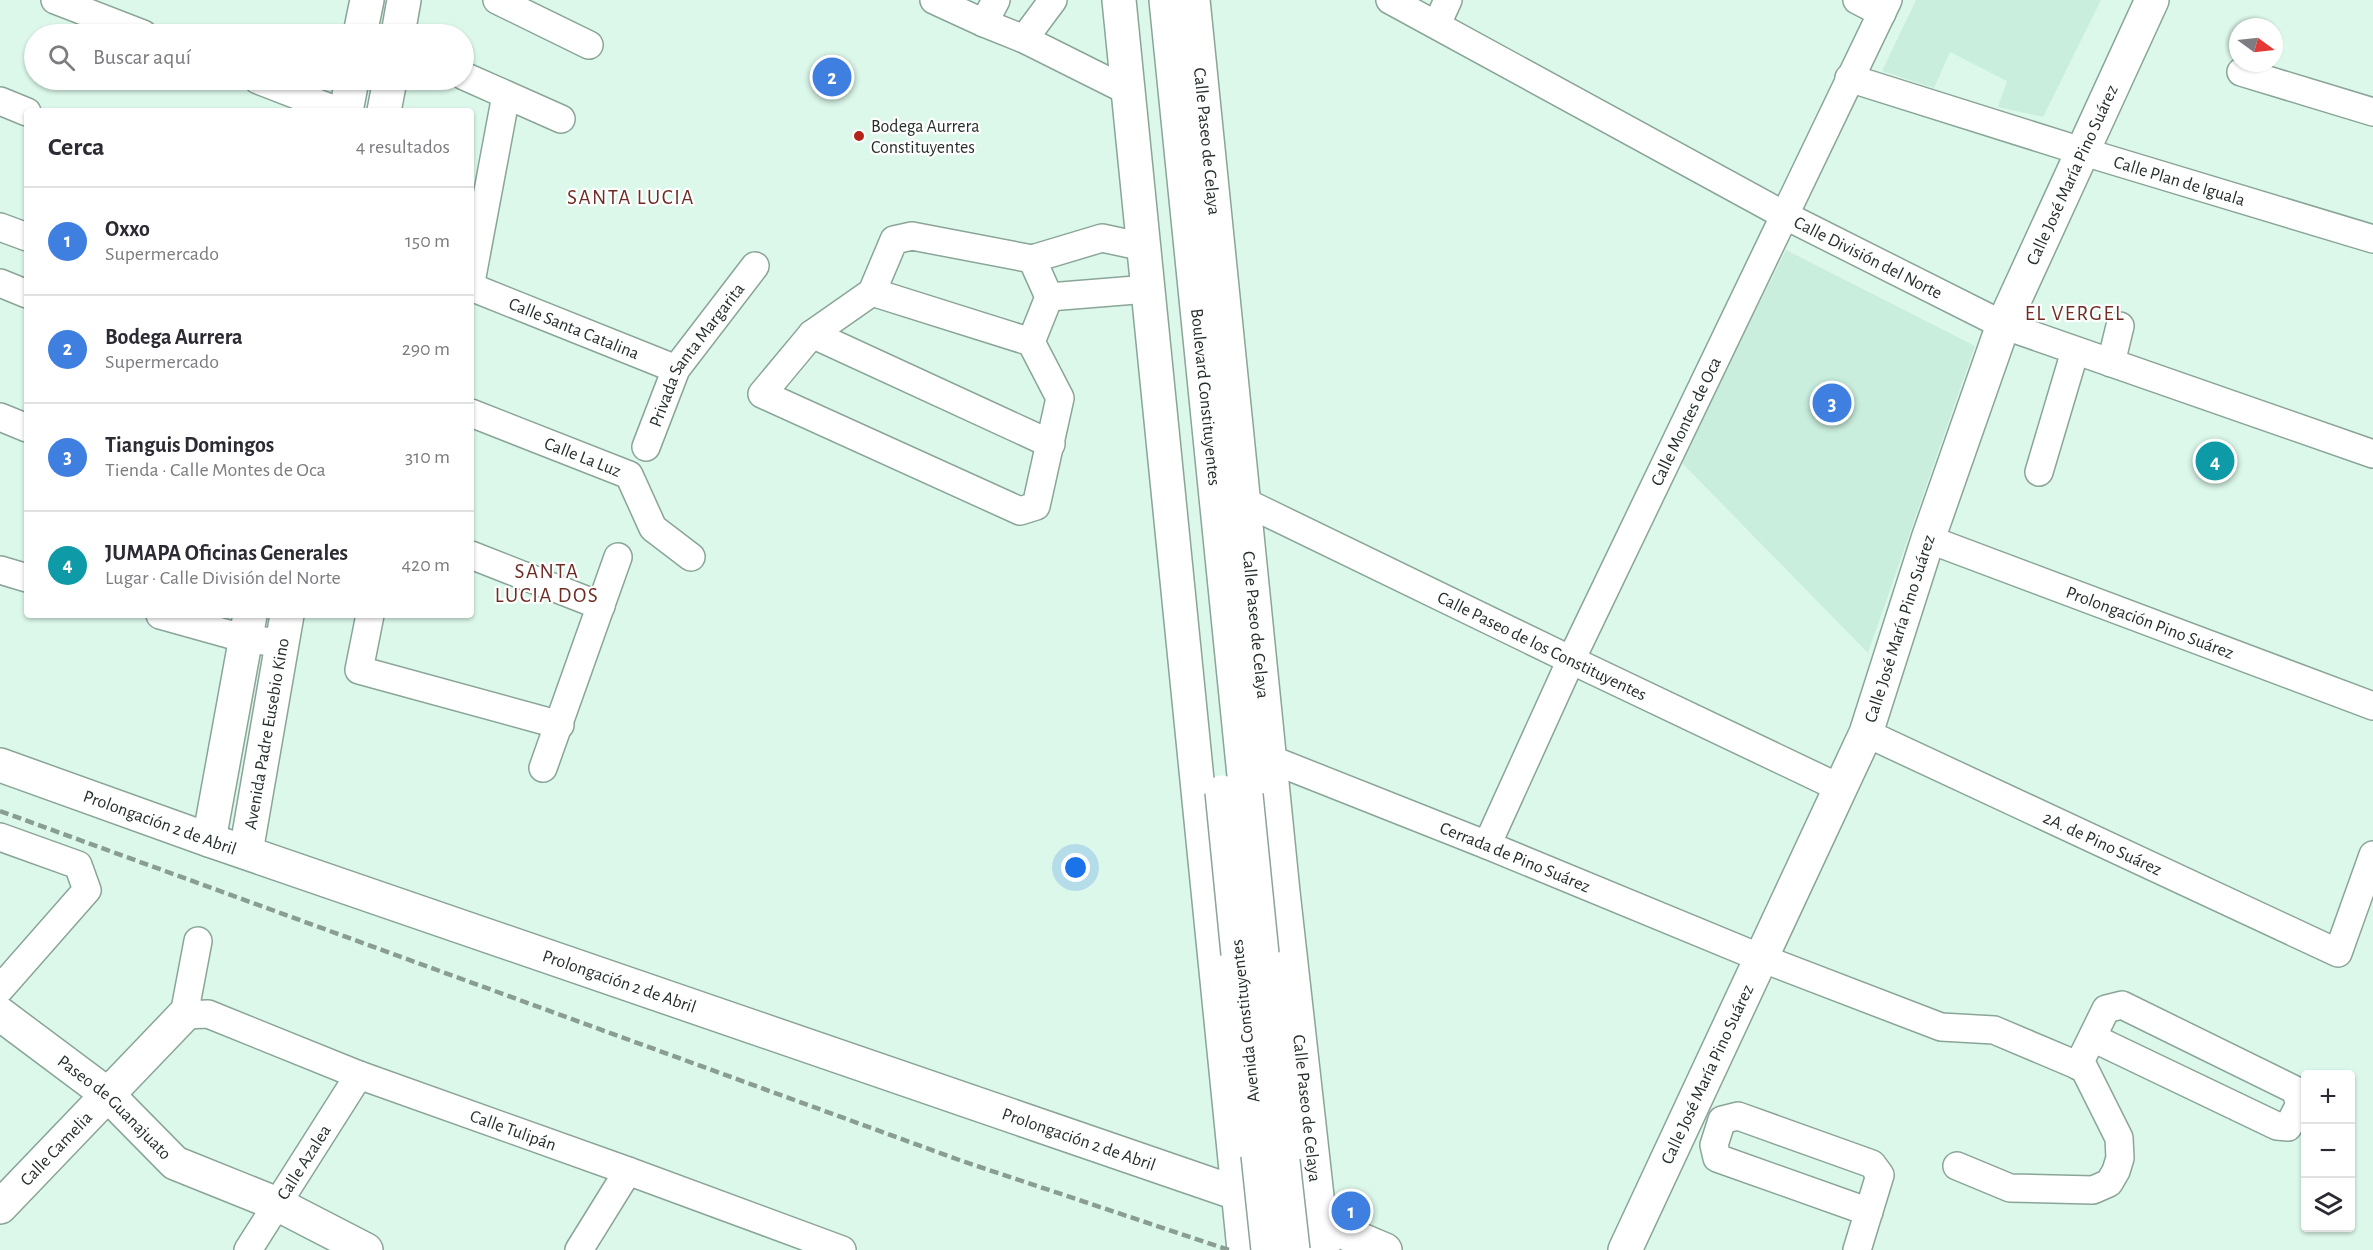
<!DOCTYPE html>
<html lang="es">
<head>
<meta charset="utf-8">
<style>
	body { margin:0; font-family:"Alegreya Sans",sans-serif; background:#f7f7f7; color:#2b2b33 }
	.controls { position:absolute; right:18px; bottom:18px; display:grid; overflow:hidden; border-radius:6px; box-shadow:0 2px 4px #0004 }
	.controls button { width:54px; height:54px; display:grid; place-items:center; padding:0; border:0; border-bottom:2px solid #e1e1e2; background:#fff; color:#2b2b33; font:30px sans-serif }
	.compass { position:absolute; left:2229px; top:18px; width:54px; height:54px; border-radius:50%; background:#fff; box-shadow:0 2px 4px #0004; rotate:105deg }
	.you { position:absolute; left:1076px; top:868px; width:21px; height:21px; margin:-15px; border:4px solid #fff; border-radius:50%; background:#1a73e8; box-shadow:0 0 0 9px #1a73e833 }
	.badge { display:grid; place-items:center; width:39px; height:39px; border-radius:50%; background:#b45309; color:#fff; font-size:20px; font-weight:700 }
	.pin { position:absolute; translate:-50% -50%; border:3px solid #fff; box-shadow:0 2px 6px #0006 }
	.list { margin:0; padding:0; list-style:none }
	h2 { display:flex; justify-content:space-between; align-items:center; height:78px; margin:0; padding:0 24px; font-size:26px }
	h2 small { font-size:20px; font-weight:400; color:#7c7c81 }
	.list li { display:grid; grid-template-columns:39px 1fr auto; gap:18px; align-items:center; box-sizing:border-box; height:108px; padding:0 24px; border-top:2px solid #e1e1e2 }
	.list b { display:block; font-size:22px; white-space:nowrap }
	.list p { margin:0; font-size:20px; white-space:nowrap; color:#7c7c81 }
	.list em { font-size:20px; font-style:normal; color:#7c7c81 }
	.icon { flex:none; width:33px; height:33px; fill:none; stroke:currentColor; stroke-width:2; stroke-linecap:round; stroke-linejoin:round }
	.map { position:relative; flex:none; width:2373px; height:1250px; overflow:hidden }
	.search { position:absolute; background:#fff; box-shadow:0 2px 4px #0004; left:24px; top:24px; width:450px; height:66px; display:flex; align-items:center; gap:15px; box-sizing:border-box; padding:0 21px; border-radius:33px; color:#7c7c81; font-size:22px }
	.panel { position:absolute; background:#fff; box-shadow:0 2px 4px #0004; left:24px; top:108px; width:450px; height:510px; border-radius:6px }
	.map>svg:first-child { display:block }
	.built { fill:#c9eedd }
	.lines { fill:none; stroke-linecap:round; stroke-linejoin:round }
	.minor-casing { stroke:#8aa598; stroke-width:30 }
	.major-casing { stroke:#8aa598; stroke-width:36 }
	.minor { stroke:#fff; stroke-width:27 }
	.major { stroke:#fff; stroke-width:33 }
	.rail { stroke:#899d93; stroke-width:4.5; stroke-dasharray:9 4.5; stroke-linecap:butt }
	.major-bridge-casing { stroke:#8aa598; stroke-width:36; stroke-linecap:butt }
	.major-bridge { stroke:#fff; stroke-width:33 }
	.poi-dot { fill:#b22419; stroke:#fff; stroke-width:2 }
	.labels { text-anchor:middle; stroke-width:4.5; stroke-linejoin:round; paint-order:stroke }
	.poi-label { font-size:18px; fill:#26302b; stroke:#fff; text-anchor:start }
	.street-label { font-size:18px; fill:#26302b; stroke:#fff }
	.quarter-label { font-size:21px; letter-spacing:1.5px; fill:#702b23; stroke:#fff }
</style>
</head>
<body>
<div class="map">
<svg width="2373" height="1250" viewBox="0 0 2373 1250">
	<rect width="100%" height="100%" fill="#dcf8ea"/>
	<!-- built -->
	<g class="built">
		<polygon points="1916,0 2101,0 2043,117 1998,107 2007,81 1950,52 1934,88 1882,71"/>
		<polygon points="1786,250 1975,346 1868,653 1680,461"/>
	</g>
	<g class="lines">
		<!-- minor casing -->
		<g class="minor-casing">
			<g id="minor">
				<polyline points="55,0 143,34"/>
				<polyline points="497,0 589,45"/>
				<polyline points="934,0 984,23 996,0"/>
				<path id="s1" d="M1390,0L1784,215L2003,325L2373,454"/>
				<polyline points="1857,0 1882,13"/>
				<polyline points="984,23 1024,39 1053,0"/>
				<polyline points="1437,24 1448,0"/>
				<polyline points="1024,39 1128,91"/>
				<polyline points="2241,72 2373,112"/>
				<polyline points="464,76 561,119"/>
				<path id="s2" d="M1849,78L2081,151L2373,239"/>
				<polyline points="258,80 338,111"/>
				<polyline points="0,101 27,112"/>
				<polyline points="0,227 27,237"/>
				<polyline points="1032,259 1049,297 1031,342 1060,398 1036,506 1020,511 762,394 812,334 872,292 894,240 912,236 1032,259 1102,238 1144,247"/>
				<polyline points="471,282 506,95"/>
				<polyline points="0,283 27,294"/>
				<path id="s3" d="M471,287L676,369"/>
				<polyline points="872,292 1031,342"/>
				<polyline points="1049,297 1148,289"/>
				<polyline points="812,334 1051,444"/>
				<polyline points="2111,363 2120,326"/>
				<path id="s4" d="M471,413L629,475L653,528L691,557"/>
				<polyline points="0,417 27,428"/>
				<path id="s5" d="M646,447L676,369L755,266"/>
				<polyline points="2039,472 2075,351"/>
				<path id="s6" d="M1245,502L1571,660L1840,788"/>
				<path id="s7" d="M1928,539L2373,706"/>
				<polyline points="471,555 601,606"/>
				<polyline points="0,570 27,578"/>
				<polyline points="160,615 246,639 281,643"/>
				<polyline points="370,615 359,670 560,725"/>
				<path id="s8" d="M1866,733L2338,953L2373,855"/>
				<path id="s9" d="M1270,759L1487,845L1761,958L1941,1027L1994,1030L2084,1068L2119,1138L2120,1158L2116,1171L2109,1183L2093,1190L2010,1188L1957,1166"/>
				<polyline points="543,768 618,557"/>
				<polyline points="0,837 78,865 87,890 0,989"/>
				<path id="s10" d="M1487,845L1571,660L1888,0"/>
				<path id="s11" d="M198,941L184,1015L208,1014L359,1075L628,1171L842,1250"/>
				<polyline points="2078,1066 2106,1009 2122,1005 2295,1090 2300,1104 2288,1127 2277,1126 2093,1038"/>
				<path id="s12" d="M248,1250L359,1075"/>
				<polyline points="579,1250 628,1171"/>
				<polyline points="1857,1250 1880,1175 1872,1164 1738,1116 1722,1120 1714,1145 1717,1158 1869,1212"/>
			</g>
		</g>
		<!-- major casing -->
		<g class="major-casing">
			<g id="major">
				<polyline points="1119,0 1244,1250"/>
				<path id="s13" d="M1166,0L1246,795"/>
				<path id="s14" d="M1193,0L1283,892L1323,1250"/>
				<polyline points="360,34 367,0"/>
				<polyline points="398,34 404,0"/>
				<polyline points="346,111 352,80"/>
				<polyline points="384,111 390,80"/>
				<path id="s15" d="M0,765L209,840L1239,1194L1319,1222L1385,1250"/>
				<polyline points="209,840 250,615"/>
				<path id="s16" d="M246,852L287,615"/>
				<polyline points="1238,954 1258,1155"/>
				<polyline points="1262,954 1283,1161"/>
				<path id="s17" d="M0,1014L107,1094L175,1163L277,1204L366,1250"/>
				<path id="s18" d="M0,1207L184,1015"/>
				<path id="s19" d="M1625,1250L1866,733L1928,539L2003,325L2152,0"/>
			</g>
		</g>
		<!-- minor -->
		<use href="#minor" class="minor"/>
		<!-- major -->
		<use href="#major" class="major"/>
		<!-- rail -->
		<polyline class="rail" points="0,811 962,1161 1229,1250"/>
		<!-- major-bridge casing -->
		<g class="major-bridge-casing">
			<g id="major-bridge">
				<polyline points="1222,792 1238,954"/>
				<polyline points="1246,795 1262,954"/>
				<polyline points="1258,1155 1268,1250"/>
				<polyline points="1283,1161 1293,1250"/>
			</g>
		</g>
		<!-- major-bridge -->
		<use href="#major-bridge" class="major-bridge"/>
	</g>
	<!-- markers -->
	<circle class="poi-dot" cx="859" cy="136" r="6"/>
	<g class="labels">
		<!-- poi labels -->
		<g class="poi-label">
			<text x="871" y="132">Bodega Aurrera<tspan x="871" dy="21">Constituyentes</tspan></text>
		</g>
		<!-- street labels -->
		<g class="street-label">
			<text dy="6" stroke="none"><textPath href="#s14" startOffset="142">Calle Paseo de Celaya</textPath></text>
			<text dy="6" stroke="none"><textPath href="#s19" startOffset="1166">Calle José María Pino Suárez</textPath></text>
			<text dy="6" stroke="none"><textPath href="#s2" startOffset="346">Calle Plan de Iguala</textPath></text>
			<text dy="6" stroke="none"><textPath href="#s1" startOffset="543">Calle División del Norte</textPath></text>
			<text dy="6" stroke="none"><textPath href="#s3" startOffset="111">Calle Santa Catalina</textPath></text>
			<text dy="6" stroke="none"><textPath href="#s5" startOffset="106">Privada Santa Margarita</textPath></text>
			<text dy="6" stroke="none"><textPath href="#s13" startOffset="399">Boulevard Constituyentes</textPath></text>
			<text dy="6" stroke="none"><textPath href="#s10" startOffset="468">Calle Montes de Oca</textPath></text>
			<text dy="6" stroke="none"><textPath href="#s4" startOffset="120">Calle La Luz</textPath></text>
			<text dy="6" stroke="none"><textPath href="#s7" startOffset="237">Prolongación Pino Suárez</textPath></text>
			<text dy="6" stroke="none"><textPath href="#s14" startOffset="628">Calle Paseo de Celaya</textPath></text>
			<text dy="6" stroke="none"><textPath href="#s19" startOffset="680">Calle José María Pino Suárez</textPath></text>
			<text dy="6" stroke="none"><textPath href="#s6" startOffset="330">Calle Paseo de los Constituyentes</textPath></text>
			<text dy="6" stroke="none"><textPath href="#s16" startOffset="120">Avenida Padre Eusebio Kino</textPath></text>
			<text dy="6" stroke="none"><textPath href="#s15" startOffset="170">Prolongación 2 de Abril</textPath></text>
			<text dy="6" stroke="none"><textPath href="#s8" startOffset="261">2A. de Pino Suárez</textPath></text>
			<text dy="6" stroke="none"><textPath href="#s9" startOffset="264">Cerrada de Pino Suárez</textPath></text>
			<text dy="6" stroke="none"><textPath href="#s15" startOffset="656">Prolongación 2 de Abril</textPath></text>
			<text transform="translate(1245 1021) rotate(-96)" y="6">Avenida Constituyentes</text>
			<text dy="6" stroke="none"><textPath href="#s19" startOffset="194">Calle José María Pino Suárez</textPath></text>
			<text dy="6" stroke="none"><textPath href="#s17" startOffset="148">Paseo de Guanajuato</textPath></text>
			<text dy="6" stroke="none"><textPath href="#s14" startOffset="1114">Calle Paseo de Celaya</textPath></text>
			<text dy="6" stroke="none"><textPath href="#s11" startOffset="426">Calle Tulipán</textPath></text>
			<text dy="6" stroke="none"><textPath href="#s15" startOffset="1142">Prolongación 2 de Abril</textPath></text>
			<text dy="6" stroke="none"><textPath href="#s18" startOffset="81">Calle Camelia</textPath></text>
			<text dy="6" stroke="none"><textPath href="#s12" startOffset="104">Calle Azalea</textPath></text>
		</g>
		<!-- quarter labels -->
		<g class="quarter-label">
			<text x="631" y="204">SANTA LUCIA</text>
			<text x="2075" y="320">EL VERGEL</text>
			<text x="547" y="578">SANTA<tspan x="547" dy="24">LUCIA DOS</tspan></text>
		</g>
	</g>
</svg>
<div class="controls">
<button>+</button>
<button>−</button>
<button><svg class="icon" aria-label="layers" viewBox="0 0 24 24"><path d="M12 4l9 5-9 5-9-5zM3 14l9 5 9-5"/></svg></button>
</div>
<svg class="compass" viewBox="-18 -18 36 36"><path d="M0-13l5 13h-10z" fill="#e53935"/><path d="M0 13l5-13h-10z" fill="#7c7c81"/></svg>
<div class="you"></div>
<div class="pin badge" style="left:1351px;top:1211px;background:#3f7fe0">1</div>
<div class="pin badge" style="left:832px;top:77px;background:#3f7fe0">2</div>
<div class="pin badge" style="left:1832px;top:403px;background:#3f7fe0">3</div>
<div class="pin badge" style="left:2215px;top:461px;background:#0f9aa8">4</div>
<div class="search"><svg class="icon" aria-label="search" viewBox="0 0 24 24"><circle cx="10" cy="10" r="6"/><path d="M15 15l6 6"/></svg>Buscar aquí</div>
<section class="panel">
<h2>Cerca<small>4 resultados</small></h2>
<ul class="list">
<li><span class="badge" style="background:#3f7fe0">1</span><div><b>Oxxo</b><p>Supermercado</p></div><em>150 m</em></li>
<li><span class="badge" style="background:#3f7fe0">2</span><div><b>Bodega Aurrera</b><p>Supermercado</p></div><em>290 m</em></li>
<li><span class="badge" style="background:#3f7fe0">3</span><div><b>Tianguis Domingos</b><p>Tienda · Calle Montes de Oca</p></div><em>310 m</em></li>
<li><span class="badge" style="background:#0f9aa8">4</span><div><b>JUMAPA Oficinas Generales</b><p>Lugar · Calle División del Norte</p></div><em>420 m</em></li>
</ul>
</section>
</div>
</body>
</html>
